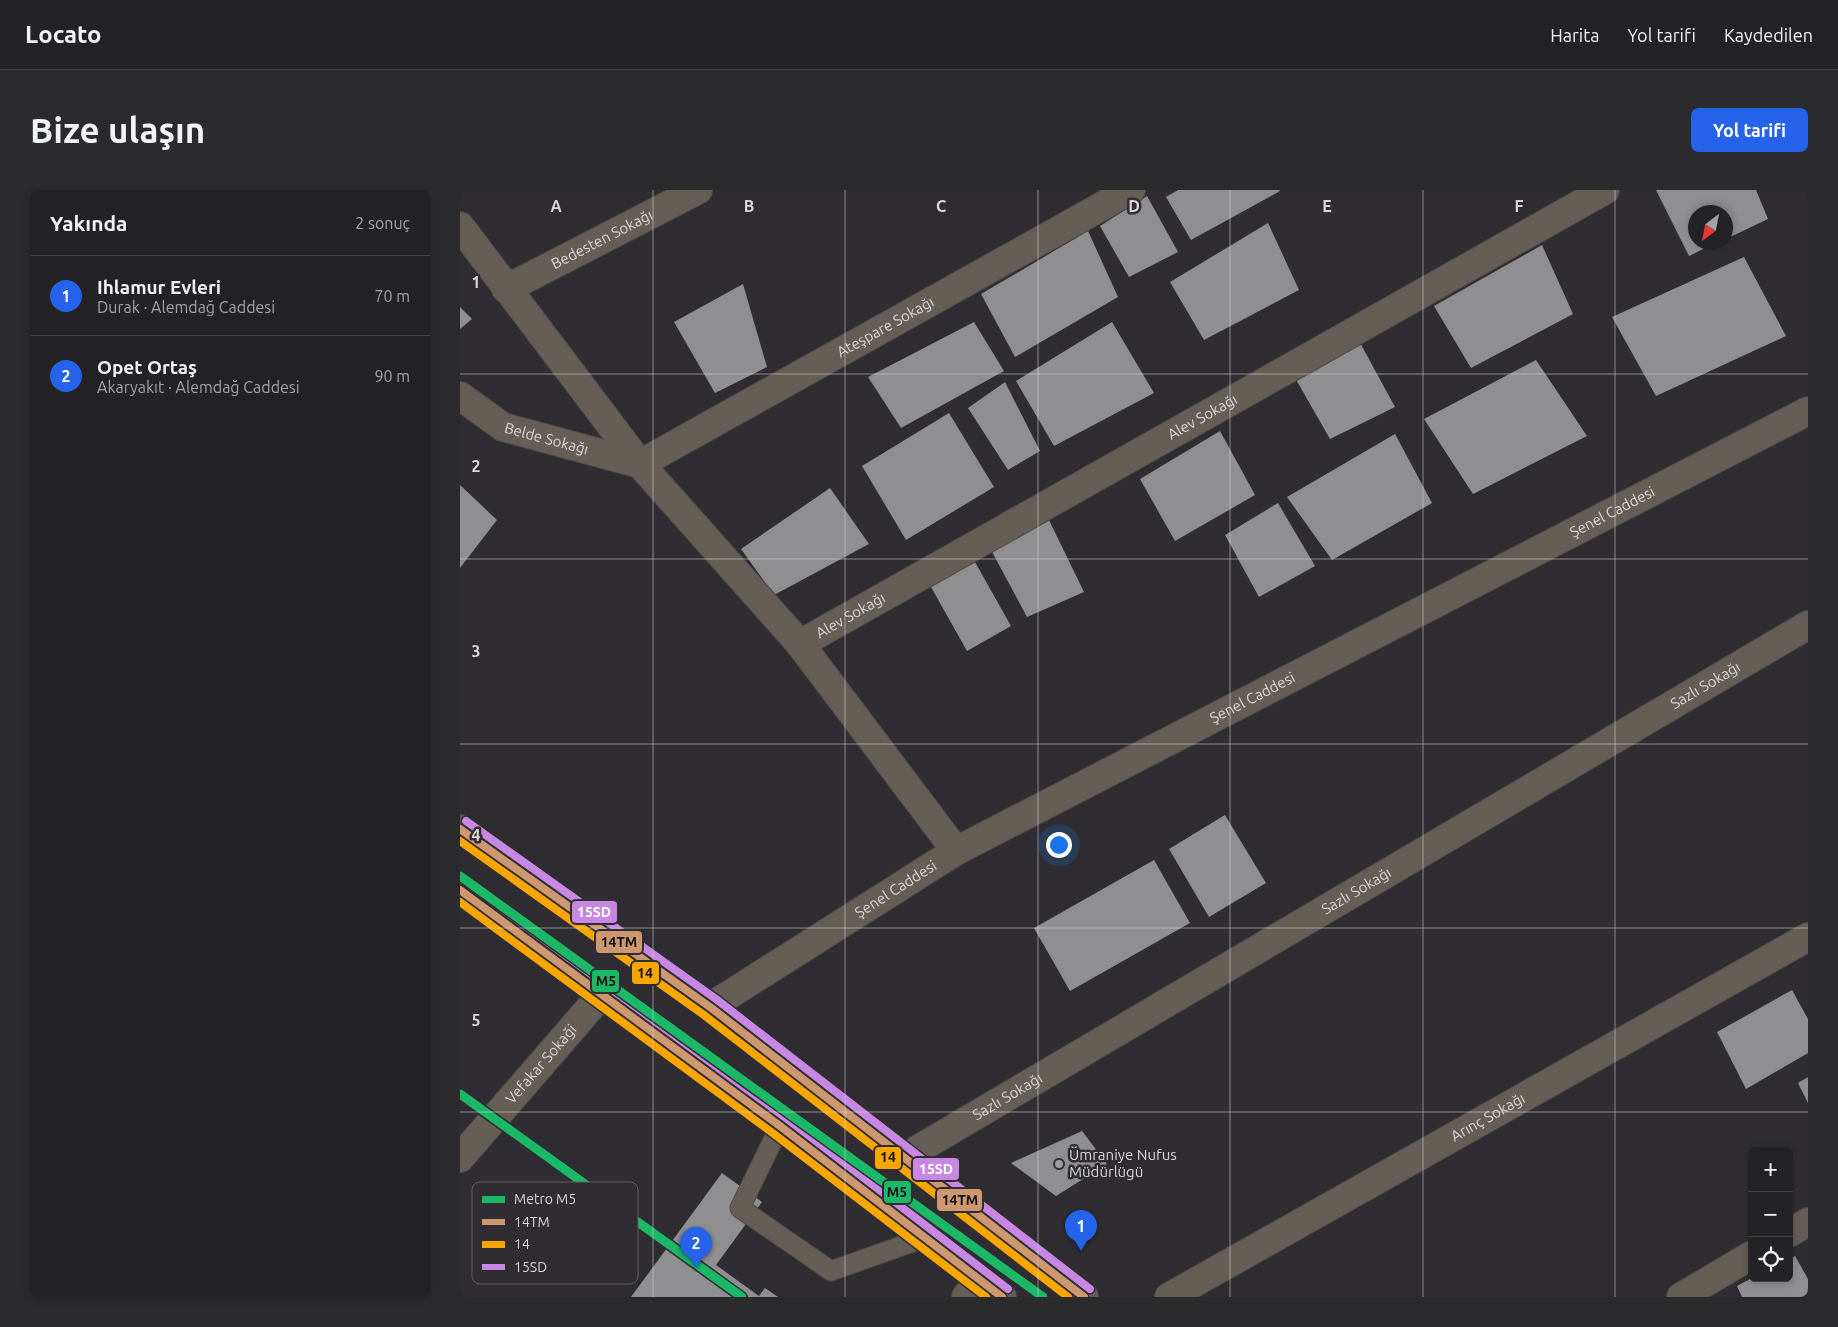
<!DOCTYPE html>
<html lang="tr">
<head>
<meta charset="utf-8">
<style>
	body { margin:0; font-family:Ubuntu,sans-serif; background:#2b2a2d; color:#f1f3f6 }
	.controls { position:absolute; right:15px; bottom:15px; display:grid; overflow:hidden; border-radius:8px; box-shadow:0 2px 8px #0003 }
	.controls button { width:45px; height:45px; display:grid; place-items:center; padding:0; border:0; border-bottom:1px solid #403f42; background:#232225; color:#f1f3f6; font:25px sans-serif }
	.compass { position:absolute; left:1228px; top:15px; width:45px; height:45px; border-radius:50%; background:#232225; box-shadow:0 2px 8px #0003; rotate:212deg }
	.you { position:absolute; left:598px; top:654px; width:18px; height:18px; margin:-12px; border:4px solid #fff; border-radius:50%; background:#1a73e8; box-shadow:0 0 0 8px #1a73e833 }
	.badge { display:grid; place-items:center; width:32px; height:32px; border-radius:50%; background:#2563eb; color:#fff; font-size:16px; font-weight:700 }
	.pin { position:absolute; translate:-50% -41px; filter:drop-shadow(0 1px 2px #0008) }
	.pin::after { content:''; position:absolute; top:26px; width:18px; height:15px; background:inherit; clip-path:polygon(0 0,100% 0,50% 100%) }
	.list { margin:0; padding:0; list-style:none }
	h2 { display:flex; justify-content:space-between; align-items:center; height:65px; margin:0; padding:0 20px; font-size:21px }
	h2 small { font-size:16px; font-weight:400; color:#a3a4a7 }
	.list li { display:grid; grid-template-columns:32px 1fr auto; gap:15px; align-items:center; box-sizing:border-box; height:80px; padding:0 20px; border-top:1px solid #403f42 }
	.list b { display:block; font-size:19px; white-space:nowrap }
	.list p { margin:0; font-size:16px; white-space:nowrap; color:#a3a4a7 }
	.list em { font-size:16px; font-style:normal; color:#a3a4a7 }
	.icon { flex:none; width:28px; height:28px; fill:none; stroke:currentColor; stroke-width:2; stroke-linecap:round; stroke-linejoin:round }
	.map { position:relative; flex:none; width:1348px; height:1107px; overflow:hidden; border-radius:8px }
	header { display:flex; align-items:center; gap:30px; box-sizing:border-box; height:70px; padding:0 25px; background:#232225; border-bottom:1px solid #403f42 }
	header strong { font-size:24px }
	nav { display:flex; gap:28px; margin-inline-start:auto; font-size:18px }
	.intro { display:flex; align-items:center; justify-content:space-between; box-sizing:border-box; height:120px; padding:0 30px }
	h1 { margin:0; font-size:35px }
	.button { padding:12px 22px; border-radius:8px; background:#2563eb; color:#fff; font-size:18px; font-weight:700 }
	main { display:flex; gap:30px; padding:0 30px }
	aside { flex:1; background:#232225; border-radius:8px; box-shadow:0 2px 8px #0003 }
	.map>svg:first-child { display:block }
	.building { fill:#8f8e91 }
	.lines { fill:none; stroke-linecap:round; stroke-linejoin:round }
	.lane-casing { stroke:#4a494b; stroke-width:21 }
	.street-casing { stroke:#4a494b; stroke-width:30 }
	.primary-casing { stroke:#4a494b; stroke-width:30 }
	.lane { stroke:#655e56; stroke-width:19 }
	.street { stroke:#655e56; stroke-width:28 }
	.primary { stroke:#675d50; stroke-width:28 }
	.bus-1-casing { stroke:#2f2c32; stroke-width:11 }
	.bus-2-casing { stroke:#2f2c32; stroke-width:11 }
	.bus-3-casing { stroke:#2f2c32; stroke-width:11 }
	.bus-1 { stroke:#cd976f; stroke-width:8 }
	.bus-2 { stroke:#f7a600; stroke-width:8 }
	.bus-3 { stroke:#c787e3; stroke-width:8 }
	.metro-1-casing { stroke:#2f2c32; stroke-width:12 }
	.metro-1 { stroke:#1ab867; stroke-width:9 }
	.grid { fill:none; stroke:#d9d7db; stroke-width:1; stroke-opacity:0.55 }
	.poi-dot { fill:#9e9ca0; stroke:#2f2c32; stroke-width:2 }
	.labels { text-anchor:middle; stroke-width:5; stroke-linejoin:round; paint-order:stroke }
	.street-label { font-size:15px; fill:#d9d7db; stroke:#2f2c32 }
	.poi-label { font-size:15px; fill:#d9d7db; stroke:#2f2c32; text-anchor:start }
	.key { fill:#2f2c32; stroke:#625f65; stroke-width:1 }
	.key-label { font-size:14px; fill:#d9d7db }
	.grid-label { font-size:16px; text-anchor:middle; font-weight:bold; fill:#d9d7db; stroke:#2f2c32; stroke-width:5; stroke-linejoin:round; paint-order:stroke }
	.line-badge { stroke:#2f2c32; stroke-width:2 }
	.badge-label { font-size:14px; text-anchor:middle; font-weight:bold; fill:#fff }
	.pale-badge-label { font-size:14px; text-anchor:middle; font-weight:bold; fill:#111 }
</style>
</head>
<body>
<header>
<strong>Locato</strong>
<nav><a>Harita</a><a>Yol tarifi</a><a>Kaydedilen</a></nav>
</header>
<div class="intro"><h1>Bize ulaşın</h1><a class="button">Yol tarifi</a></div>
<main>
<aside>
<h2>Yakında<small>2 sonuç</small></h2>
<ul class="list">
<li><span class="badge">1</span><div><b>Ihlamur Evleri</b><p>Durak · Alemdağ Caddesi</p></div><em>70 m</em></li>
<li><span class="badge">2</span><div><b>Opet Ortaş</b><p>Akaryakıt · Alemdağ Caddesi</p></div><em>90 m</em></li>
</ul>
</aside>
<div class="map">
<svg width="1348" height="1107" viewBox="0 0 1348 1107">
	<rect width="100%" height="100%" fill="#2f2d31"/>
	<!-- building -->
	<g class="building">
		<polygon points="718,0 819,0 820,1 731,50 706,7"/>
		<polygon points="1196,0 1296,0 1308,29 1266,49 1266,22 1236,22 1236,52 1257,52 1229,66"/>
		<polygon points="687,6 718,62 669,87 640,36"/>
		<polygon points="808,33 839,100 744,150 710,92"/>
		<polygon points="628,41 658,107 555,167 521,104"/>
		<polygon points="1082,55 1113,124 1011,178 974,116"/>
		<polygon points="1284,67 1326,146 1196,206 1152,127"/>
		<polygon points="283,94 307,177 255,203 214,132"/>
		<polygon points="0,117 12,129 0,139"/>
		<polygon points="514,132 544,181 441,238 408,187"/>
		<polygon points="652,132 694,203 594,256 556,191"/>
		<polygon points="898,149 935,217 870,249 834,186"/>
		<polygon points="1076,170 1127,246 1013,304 964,229"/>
		<polygon points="545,192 580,261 548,280 508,218"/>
		<polygon points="489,223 534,297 446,350 402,276"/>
		<polygon points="760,241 795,305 715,351 680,289"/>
		<polygon points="935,244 972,313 872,370 827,307"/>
		<polygon points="0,295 37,330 0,378"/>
		<polygon points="370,298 409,354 314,405 281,359"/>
		<polygon points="818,313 855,376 799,407 765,345"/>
		<polygon points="588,328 624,402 567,427 530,358"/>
		<polygon points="515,372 551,436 507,461 471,397"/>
		<polygon points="765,625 806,693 749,727 709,659"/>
		<polygon points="694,670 730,733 610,801 574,738"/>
		<polygon points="1332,800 1348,829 1348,863 1286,899 1257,842"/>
		<polygon points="1348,887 1348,913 1338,893"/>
		<polygon points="622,941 647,974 596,1006 551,973"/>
		<polygon points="262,983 302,1012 256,1075 299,1106 305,1098 318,1107 171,1107"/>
		<polygon points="1335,1066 1348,1089 1348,1107 1282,1107 1277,1096 1292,1088 1329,1088 1329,1069"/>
	</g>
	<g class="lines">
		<!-- lane casing -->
		<g class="lane-casing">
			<polyline id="lane" points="320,936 280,1018 371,1081 464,1048"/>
		</g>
		<!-- street casing -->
		<g class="street-casing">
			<g id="street">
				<polyline points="0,36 180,274 340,454 496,661"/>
				<path id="s1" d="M46,99L238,0"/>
				<path id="s2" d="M0,206L43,237L180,274L671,0"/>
				<path id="s3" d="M340,454L1145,0"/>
				<path id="s4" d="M250,817L496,661L1348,221"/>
				<path id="s5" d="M445,967L1348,435"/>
				<path id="s6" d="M0,968L142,804"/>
				<polyline points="1329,1043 1348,1032"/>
				<polyline points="506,1107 520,1090"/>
				<path id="s7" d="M709,1107L1348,747"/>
				<polyline points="1221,1107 1292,1065"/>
			</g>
		</g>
		<!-- primary casing -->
		<g class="primary-casing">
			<g id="primary">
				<polyline points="0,639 250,817 624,1107"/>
				<polyline points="0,700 320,936 542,1107"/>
			</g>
		</g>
		<!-- lane -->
		<use href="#lane" class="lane"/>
		<!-- street -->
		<use href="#street" class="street"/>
		<!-- primary -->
		<use href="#primary" class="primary"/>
		<!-- bus-1 casing -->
		<g class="bus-1-casing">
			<g id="bus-1">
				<polyline points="0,639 250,817 624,1107"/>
				<polyline points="0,700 320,936 542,1107"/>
			</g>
		</g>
		<!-- bus-2 casing -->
		<g class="bus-2-casing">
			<g id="bus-2">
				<polyline points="0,651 244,825 608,1107"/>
				<polyline points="0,712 314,944 526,1107"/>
			</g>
		</g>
		<!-- bus-3 casing -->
		<g class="bus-3-casing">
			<g id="bus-3">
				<polyline points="6,631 256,809 630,1099"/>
				<polyline points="6,692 326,928 548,1099"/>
			</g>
		</g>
		<!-- bus-1 -->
		<use href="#bus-1" class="bus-1"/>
		<!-- bus-2 -->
		<use href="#bus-2" class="bus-2"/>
		<!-- bus-3 -->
		<use href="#bus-3" class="bus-3"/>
		<!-- metro-1 casing -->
		<g class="metro-1-casing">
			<g id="metro-1">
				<polyline points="0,686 583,1107"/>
				<polyline points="0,904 282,1107"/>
			</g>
		</g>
		<!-- metro-1 -->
		<use href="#metro-1" class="metro-1"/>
	</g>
	<!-- grid -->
	<path class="grid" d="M193,0V1107M385,0V1107M578,0V1107M770,0V1107M963,0V1107M1155,0V1107M0,184H1348M0,369H1348M0,554H1348M0,738H1348M0,922H1348"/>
	<!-- markers -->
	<circle class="poi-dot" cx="599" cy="974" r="5"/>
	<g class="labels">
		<!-- street labels -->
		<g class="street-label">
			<text dy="5" stroke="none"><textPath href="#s1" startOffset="108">Bedesten Sokağı</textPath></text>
			<text dy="5" stroke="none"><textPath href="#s2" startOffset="476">Ateşpare Sokağı</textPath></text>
			<text dy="5" stroke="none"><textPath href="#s3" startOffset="462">Alev Sokağı</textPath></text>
			<text dy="5" stroke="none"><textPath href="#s2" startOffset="98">Belde Sokağı</textPath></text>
			<text dy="5" stroke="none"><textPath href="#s4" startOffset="1030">Şenel Caddesi</textPath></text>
			<text dy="5" stroke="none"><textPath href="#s3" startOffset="58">Alev Sokağı</textPath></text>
			<text dy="5" stroke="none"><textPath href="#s5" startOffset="929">Sazlı Sokağı</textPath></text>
			<text dy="5" stroke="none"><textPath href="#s4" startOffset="625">Şenel Caddesi</textPath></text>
			<text dy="5" stroke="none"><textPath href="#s4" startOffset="220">Şenel Caddesi</textPath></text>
			<text dy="5" stroke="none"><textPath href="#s5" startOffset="524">Sazlı Sokağı</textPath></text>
			<text dy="5" stroke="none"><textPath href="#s6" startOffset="124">Vefakar Sokaği</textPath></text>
			<text dy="5" stroke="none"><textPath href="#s5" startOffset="119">Sazlı Sokağı</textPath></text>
			<text dy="5" stroke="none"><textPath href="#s7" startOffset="366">Arınç Sokağı</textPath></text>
		</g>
		<!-- poi labels -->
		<g class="poi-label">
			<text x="609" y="970">Ümraniye Nufus<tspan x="609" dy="17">Müdürlügü</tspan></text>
		</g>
	</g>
	<!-- legend -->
	<rect x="12" y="992" width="166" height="102" rx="8" class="key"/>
	<rect x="22" y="1006" width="23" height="7" fill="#1ab867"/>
	<rect x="22" y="1029" width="23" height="6" fill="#cd976f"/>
	<rect x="22" y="1051" width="23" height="7" fill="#f7a600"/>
	<rect x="22" y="1074" width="23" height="6" fill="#c787e3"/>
	<g class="key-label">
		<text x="54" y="1014">Metro M5</text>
		<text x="54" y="1037">14TM</text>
		<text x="54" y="1059">14</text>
		<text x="54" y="1082">15SD</text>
	</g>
	<g class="grid-label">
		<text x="96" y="22">A</text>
		<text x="289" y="22">B</text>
		<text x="481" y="22">C</text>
		<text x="674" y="22">D</text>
		<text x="867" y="22">E</text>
		<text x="1059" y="22">F</text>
		<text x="16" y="98">1</text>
		<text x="16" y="282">2</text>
		<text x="16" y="467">3</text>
		<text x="16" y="651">4</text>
		<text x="16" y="836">5</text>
	</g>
	<g class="line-badge">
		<rect x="111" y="710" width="47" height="24" rx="5" fill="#c787e3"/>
		<rect x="135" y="740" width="48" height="24" rx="5" fill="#cd976f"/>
		<rect x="171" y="771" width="29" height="24" rx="5" fill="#f7a600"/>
		<rect x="131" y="779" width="29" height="24" rx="5" fill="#1ab867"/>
		<rect x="414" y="956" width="28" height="24" rx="5" fill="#f7a600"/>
		<rect x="452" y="967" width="48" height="24" rx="5" fill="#c787e3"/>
		<rect x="423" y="990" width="29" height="24" rx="5" fill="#1ab867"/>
		<rect x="476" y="998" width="47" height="24" rx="5" fill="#cd976f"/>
	</g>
	<g class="badge-label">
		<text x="134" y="727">15SD</text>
		<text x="476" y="984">15SD</text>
	</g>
	<g class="pale-badge-label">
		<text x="159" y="757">14TM</text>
		<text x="185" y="788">14</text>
		<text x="146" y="796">M5</text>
		<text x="428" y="972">14</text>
		<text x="437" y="1007">M5</text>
		<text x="500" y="1015">14TM</text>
	</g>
</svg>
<div class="controls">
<button>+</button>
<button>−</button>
<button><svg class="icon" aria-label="locate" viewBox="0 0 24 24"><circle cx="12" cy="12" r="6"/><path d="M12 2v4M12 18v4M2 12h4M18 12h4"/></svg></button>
</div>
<svg class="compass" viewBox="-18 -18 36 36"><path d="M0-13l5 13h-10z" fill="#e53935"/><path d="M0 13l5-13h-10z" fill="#a3a4a7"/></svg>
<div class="you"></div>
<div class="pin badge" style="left:621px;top:1061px">1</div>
<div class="pin badge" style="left:236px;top:1078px">2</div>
</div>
</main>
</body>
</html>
